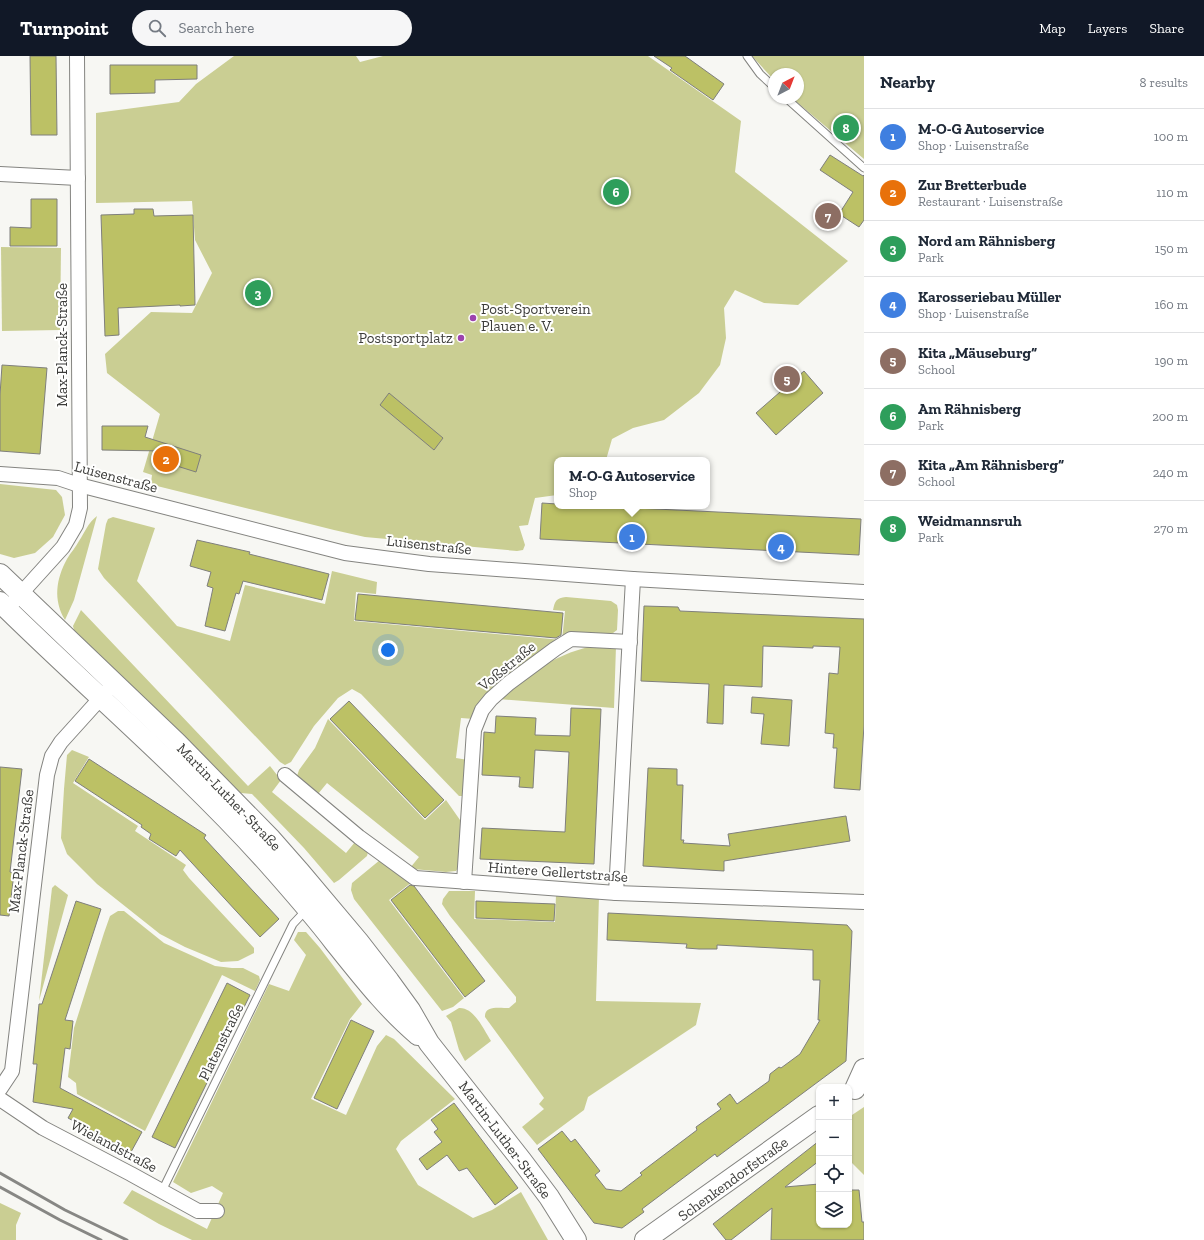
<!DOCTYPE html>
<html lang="en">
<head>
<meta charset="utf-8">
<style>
	body { margin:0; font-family:"Zilla Slab",serif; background:#f6f6f7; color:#1f2937 }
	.controls { position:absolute; right:12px; bottom:12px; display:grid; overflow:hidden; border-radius:8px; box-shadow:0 1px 3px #0004 }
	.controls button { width:36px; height:36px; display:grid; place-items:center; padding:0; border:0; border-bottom:1px solid #e0e1e3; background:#fff; color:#1f2937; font:20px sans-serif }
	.compass { position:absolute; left:768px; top:12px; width:36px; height:36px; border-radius:50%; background:#fff; box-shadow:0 1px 3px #0004; rotate:42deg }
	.you { position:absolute; left:388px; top:594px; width:14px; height:14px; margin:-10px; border:3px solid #fff; border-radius:50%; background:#1a73e8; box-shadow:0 0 0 6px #1a73e833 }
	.badge { display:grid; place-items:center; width:26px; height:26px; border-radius:50%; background:#111827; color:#fff; font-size:13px; font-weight:700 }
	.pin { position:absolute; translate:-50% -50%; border:2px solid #fff; box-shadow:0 1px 4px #0006 }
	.popup { position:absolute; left:554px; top:401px; width:156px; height:52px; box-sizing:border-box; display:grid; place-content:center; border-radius:8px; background:#fff; filter:drop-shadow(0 1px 3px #0005); font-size:13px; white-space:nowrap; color:#747a83 }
	.popup b { font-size:15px; color:#1f2937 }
	.popup::after { content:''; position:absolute; left:50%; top:100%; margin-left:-8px; border:8px solid transparent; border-top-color:#fff }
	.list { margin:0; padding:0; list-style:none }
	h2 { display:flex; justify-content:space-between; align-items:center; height:52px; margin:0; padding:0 16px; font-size:17px }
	h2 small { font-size:13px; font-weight:400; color:#747a83 }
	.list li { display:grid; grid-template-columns:26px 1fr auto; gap:12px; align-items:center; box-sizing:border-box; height:56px; padding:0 16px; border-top:1px solid #e0e1e3 }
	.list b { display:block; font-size:15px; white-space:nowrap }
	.list p { margin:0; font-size:13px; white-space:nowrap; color:#747a83 }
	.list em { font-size:13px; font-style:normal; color:#747a83 }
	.icon { flex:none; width:22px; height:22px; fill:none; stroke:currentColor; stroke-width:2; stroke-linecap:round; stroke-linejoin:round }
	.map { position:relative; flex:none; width:864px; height:1184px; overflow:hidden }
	header { display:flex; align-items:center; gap:24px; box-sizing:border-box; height:56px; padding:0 20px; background:#111827; color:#fff }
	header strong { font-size:19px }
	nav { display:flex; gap:22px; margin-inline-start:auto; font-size:14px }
	.search { width:280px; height:36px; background:#f6f6f7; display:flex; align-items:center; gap:10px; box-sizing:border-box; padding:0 14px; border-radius:22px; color:#747a83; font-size:15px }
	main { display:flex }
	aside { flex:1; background:#fff }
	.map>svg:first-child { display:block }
	.green { fill:#cace93 }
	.building { fill:#bcc165; stroke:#7f7f7c }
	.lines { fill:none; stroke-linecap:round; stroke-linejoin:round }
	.lane-casing { stroke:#848480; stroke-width:9 }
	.street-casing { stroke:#848480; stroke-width:16 }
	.secondary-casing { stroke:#848480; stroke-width:22 }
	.lane { stroke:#fff; stroke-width:7 }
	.street { stroke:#fff; stroke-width:14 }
	.secondary { stroke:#fff; stroke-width:20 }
	.rail { stroke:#878784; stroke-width:3 }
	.poi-dot { fill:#9d43ae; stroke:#fffffe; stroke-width:1.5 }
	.labels { text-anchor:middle; stroke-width:4; stroke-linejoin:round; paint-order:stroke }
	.poi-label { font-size:15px; fill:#3c3c3a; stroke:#fffffe; text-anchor:start }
	.street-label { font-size:15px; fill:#3c3c3a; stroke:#fffffe }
</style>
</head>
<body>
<header>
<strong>Turnpoint</strong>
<div class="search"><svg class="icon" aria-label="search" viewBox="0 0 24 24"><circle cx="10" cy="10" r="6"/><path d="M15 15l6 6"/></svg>Search here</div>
<nav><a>Map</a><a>Layers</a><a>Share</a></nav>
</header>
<main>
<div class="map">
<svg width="864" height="1184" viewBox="0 0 864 1184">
	<rect width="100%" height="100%" fill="#f7f7f3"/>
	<!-- green -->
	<g class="green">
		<polygon points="234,0 356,0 360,6 383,0 648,0 741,65 735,116 848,205 798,249 764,247 735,234 724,252 726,282 720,309 699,337 664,364 633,372 612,383 606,404 557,404 557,439 535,442 528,469 519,470 525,489 523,494 517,495 365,481 334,474 153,429 151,427 152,419 143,416 160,358 107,317 105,298 151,256 192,257 212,217 195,184 192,145 96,147 96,57 179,46 196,28"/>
		<polygon points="752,0 864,0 864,103 792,42 798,42 798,18 774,18 774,24"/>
		<polygon points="1,191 61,192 60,274 2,275"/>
		<polygon points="0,428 56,434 62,441 65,459 53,481 35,497 14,502 0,498"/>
		<path d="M97,460L74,544L65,564C53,544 56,523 67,503C71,496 76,491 79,485C85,476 88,467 97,460Z"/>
		<path d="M113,461L155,472L137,525L177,570L230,585L245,529L325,548L332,515L377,526L376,538L356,536L354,565L562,584L565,555L553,554C555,545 556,542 566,541L611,545L617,549L618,554L617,574L613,577L573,579L474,663L461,662L456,702L468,704L463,740H459L361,638L352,633L338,642L314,670L291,706L285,709L280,706L104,522L98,513L106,468L108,463Z"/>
		<polygon points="81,554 248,730 270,710 281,724 272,736 346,797 355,786 368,796 367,800 339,824 334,827 304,792 252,738 241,737 74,574 73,570"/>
		<path d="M597,589L616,590L614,652L498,643C532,617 553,598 597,589Z"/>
		<polygon points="328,663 425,764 446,744 460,764 461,772 459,810 456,815 446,816 413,813 410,812 419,801 327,727 318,738 299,723 297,720 299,714 315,692"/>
		<polygon points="72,694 89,701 73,727 138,770 135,775 186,809 183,814 189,822 254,892 254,897 238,905 221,906 185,891 160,878 97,828 67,798 61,782 64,733 67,699"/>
		<polygon points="380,804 412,826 389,844 464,942 453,951 442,955 354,843 351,834 352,827"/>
		<polygon points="55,829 68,839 39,945 52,832"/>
		<path d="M449,835H475L474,863L555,866L556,839L599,840L596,945L701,947L696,969L588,1041L584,1054L537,1089L522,1071L544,1053L539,1048L544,1042L485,961C484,949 500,952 509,952L516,946V941L450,860L442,848L443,843Z"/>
		<polygon points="118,855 124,855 164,887 215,910 232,912 243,912 259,920 260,924 255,935 222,919 145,1075 77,1038 76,1027 68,1021 74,972 104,877 110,860"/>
		<polygon points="298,876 306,876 320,892 362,948 350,963 311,1043 346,1059 377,990 386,979 394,983 455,1043 401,1085 396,1093 418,1129 473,1162 492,1154 521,1136 548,1184 192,1184 159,1168 123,1147 132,1134 207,1173 223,1137 212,1130 191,1137 173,1126 269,928 289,935 306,899 294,884"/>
		<path d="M459,952C474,951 484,974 491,985L465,1005L459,994L451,966L446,960Z"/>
		<polygon points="864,1051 864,1119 849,1104 849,1061"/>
		<polygon points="0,1147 21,1157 16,1169 16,1184 0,1184"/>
	</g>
	<!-- building -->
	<g class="building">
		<polygon points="30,0 56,0 57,79 31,79"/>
		<polygon points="654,0 685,0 724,28 713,44 670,14 672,12"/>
		<polygon points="110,9 197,9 197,23 155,24 155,37 110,38"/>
		<polygon points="830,99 863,120 864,119 864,164 859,171 839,158 853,136 820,114"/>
		<polygon points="31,143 57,143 57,190 10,190 10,171 31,172"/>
		<polygon points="134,153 153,153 154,160 193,159 195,249 180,250 180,249 118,252 119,279 105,280 101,159 134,158"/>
		<polygon points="2,309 47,312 40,398 0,395 0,339"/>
		<polygon points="804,315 823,337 776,379 756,357"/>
		<polygon points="389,337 443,382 434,394 380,349"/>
		<polygon points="102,370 148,370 145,381 201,399 196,416 161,405 164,395 102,394"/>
		<polygon points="542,447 557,448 557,450 594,450 861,463 859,499 540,483"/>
		<polygon points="197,484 250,496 249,498 329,518 322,544 243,525 239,538 236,537 225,575 205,570 213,532 207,530 211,516 190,510"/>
		<polygon points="358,538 563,557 561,579 556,582 355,564"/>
		<polygon points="644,550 678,551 680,555 864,563 864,669 860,734 834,732 837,692 833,692 834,678 825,677 829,617 838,618 840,591 813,590 813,592 763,590 762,631 724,629 723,668 707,667 709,628 641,625"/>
		<polygon points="752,641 792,644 789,690 761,688 764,658 751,657"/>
		<polygon points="349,645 444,744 425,762 330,663"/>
		<polygon points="571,652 601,653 594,808 480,803 482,772 565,776 569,696 535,694 533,732 519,731 520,721 482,719 484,676 495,677 496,660 536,662 535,679 570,680"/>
		<polygon points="89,703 206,779 204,782 279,863 260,881 180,794 176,800 149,783 151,778 141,771 142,769 75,725"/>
		<polygon points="0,711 22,713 10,816 14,817 9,860 0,859"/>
		<polygon points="648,712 677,713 677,729 683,729 681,784 684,784 683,787 730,790 728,778 846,760 850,785 724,805 724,815 643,810"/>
		<polygon points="410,829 414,830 485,925 465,941 391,844"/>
		<polygon points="76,845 101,853 65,964 73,965 70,993 65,992 60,1032 142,1076 131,1096 68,1062 73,1053 33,1046 37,1008 33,1008 39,948 42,948"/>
		<polygon points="476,845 555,848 554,865 476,862"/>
		<polygon points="608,857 847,869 852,875 846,1005 717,1101 715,1098 642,1153 644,1156 622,1172 594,1167 538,1093 562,1075 571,1086 575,1083 600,1115 595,1119 606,1133 621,1135 642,1119 640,1117 697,1074 696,1071 721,1053 717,1048 730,1038 737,1048 769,1025 770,1018 779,1011 781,1012 800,998 820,964 818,964 820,924 813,924 813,894 717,889 717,893 699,893 686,892 687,888 607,884"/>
		<polygon points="227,927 250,939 175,1092 152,1081"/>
		<polygon points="351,964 374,975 337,1053 314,1042"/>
		<polygon points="454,1047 518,1132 495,1149 467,1112 459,1115 447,1099 427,1114 419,1103 442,1086 434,1076 438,1073 431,1064"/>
		<polygon points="819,1085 819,1105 785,1131 819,1128 819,1169 849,1169 849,1134 859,1134 862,1166 864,1166 864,1184 771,1184 772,1152 731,1184 726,1184 713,1168"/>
	</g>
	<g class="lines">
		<!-- lane casing -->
		<g class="lane-casing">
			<g id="lane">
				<polyline points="747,0 760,18 774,31"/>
				<polyline points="786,42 864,112"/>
				<polyline points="162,1135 293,868 307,853"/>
			</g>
		</g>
		<!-- street casing -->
		<g class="street-casing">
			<g id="street">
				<polyline points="0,118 78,122"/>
				<polyline points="0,418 58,422 79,429 345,497 429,508 633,523 864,536"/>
				<polyline points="7,553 63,491 76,469 80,452 77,0"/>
				<polyline points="285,719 359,781 415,822 616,837 864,846"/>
				<polyline points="464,826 474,674 482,654 491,643 509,627 555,593 571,583 630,586"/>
				<polyline points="616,837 633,523"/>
				<polyline points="0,1033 12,1015 47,719 52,700 61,686 107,635"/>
				<polyline points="0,1043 43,1072 131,1118 198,1155 217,1155"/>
			</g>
		</g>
		<!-- secondary casing -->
		<g class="secondary-casing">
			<g id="secondary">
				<polyline points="0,518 177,687 271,783 300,816 358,885 389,925 410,954 429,987 522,1105 549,1141 576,1184"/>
				<path d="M0,546C87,632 182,712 265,804C289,831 313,858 335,887C361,919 386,952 418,979"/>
				<polyline points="855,1033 864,1013"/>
				<polyline points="645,1184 819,1060"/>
			</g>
		</g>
		<!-- lane -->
		<use href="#lane" class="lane"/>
		<!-- street -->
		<use href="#street" class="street"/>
		<!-- secondary -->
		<use href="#secondary" class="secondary"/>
		<!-- rail -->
		<g class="rail">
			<polyline points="0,1117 65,1154 127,1184"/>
			<polyline points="0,1131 60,1164 101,1184"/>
		</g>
	</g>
	<!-- markers -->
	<g class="poi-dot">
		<circle cx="473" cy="262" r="4"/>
		<circle cx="461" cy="282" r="4"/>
	</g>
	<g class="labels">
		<!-- poi labels -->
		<g class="poi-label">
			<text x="481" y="258">Post-Sportverein<tspan x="481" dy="17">Plauen e. V.</tspan></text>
			<text x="453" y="287" text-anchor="end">Postsportplatz</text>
		</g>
		<!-- street labels -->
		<g class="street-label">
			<text transform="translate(62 289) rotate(-90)" y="5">Max-Planck-Straße</text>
			<text transform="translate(116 421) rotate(15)" y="5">Luisenstraße</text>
			<text transform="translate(429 489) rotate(6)" y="5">Luisenstraße</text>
			<text transform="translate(507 610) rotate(-39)" y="5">Voßstraße</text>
			<text transform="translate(229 741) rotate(46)" y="5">Martin-Luther-Straße</text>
			<text transform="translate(21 795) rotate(-83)" y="5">Max-Planck-Straße</text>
			<text transform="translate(558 816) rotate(4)" y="5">Hintere Gellertstraße</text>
			<text transform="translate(221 986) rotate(-64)" y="5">Platenstraße</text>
			<text transform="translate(505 1084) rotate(53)" y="5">Martin-Luther-Straße</text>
			<text transform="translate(114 1090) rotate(28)" y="5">Wielandstraße</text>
			<text transform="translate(733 1123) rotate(-36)" y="5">Schenkendorfstraße</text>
		</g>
	</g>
</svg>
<div class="controls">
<button>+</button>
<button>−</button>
<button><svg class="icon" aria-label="locate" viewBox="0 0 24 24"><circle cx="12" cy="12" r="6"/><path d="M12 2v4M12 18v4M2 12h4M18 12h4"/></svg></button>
<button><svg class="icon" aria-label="layers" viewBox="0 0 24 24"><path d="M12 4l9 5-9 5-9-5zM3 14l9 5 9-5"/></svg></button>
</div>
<svg class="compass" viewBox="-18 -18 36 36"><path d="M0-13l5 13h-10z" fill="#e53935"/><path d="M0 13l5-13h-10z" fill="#747a83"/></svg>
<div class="you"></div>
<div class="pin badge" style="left:632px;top:481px;background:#3f7fe0">1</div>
<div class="popup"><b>M-O-G Autoservice</b>Shop</div>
<div class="pin badge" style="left:166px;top:403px;background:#e8710a">2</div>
<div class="pin badge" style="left:258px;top:237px;background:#2e9e5b">3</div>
<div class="pin badge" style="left:781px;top:491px;background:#3f7fe0">4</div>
<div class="pin badge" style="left:787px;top:323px;background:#8d6e63">5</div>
<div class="pin badge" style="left:616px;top:136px;background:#2e9e5b">6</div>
<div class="pin badge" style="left:828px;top:160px;background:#8d6e63">7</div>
<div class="pin badge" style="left:846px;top:72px;background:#2e9e5b">8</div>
</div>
<aside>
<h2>Nearby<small>8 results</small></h2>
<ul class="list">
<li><span class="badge" style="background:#3f7fe0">1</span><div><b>M-O-G Autoservice</b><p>Shop · Luisenstraße</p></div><em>100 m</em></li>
<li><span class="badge" style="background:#e8710a">2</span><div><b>Zur Bretterbude</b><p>Restaurant · Luisenstraße</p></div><em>110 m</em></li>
<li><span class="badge" style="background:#2e9e5b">3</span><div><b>Nord am Rähnisberg</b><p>Park</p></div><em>150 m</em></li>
<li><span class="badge" style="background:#3f7fe0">4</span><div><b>Karosseriebau Müller</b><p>Shop · Luisenstraße</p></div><em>160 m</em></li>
<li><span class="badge" style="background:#8d6e63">5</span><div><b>Kita „Mäuseburg“</b><p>School</p></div><em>190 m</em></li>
<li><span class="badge" style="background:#2e9e5b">6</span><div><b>Am Rähnisberg</b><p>Park</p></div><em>200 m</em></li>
<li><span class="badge" style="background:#8d6e63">7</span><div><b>Kita „Am Rähnisberg“</b><p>School</p></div><em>240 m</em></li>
<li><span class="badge" style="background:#2e9e5b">8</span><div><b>Weidmannsruh</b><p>Park</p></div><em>270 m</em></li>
</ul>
</aside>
</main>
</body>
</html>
